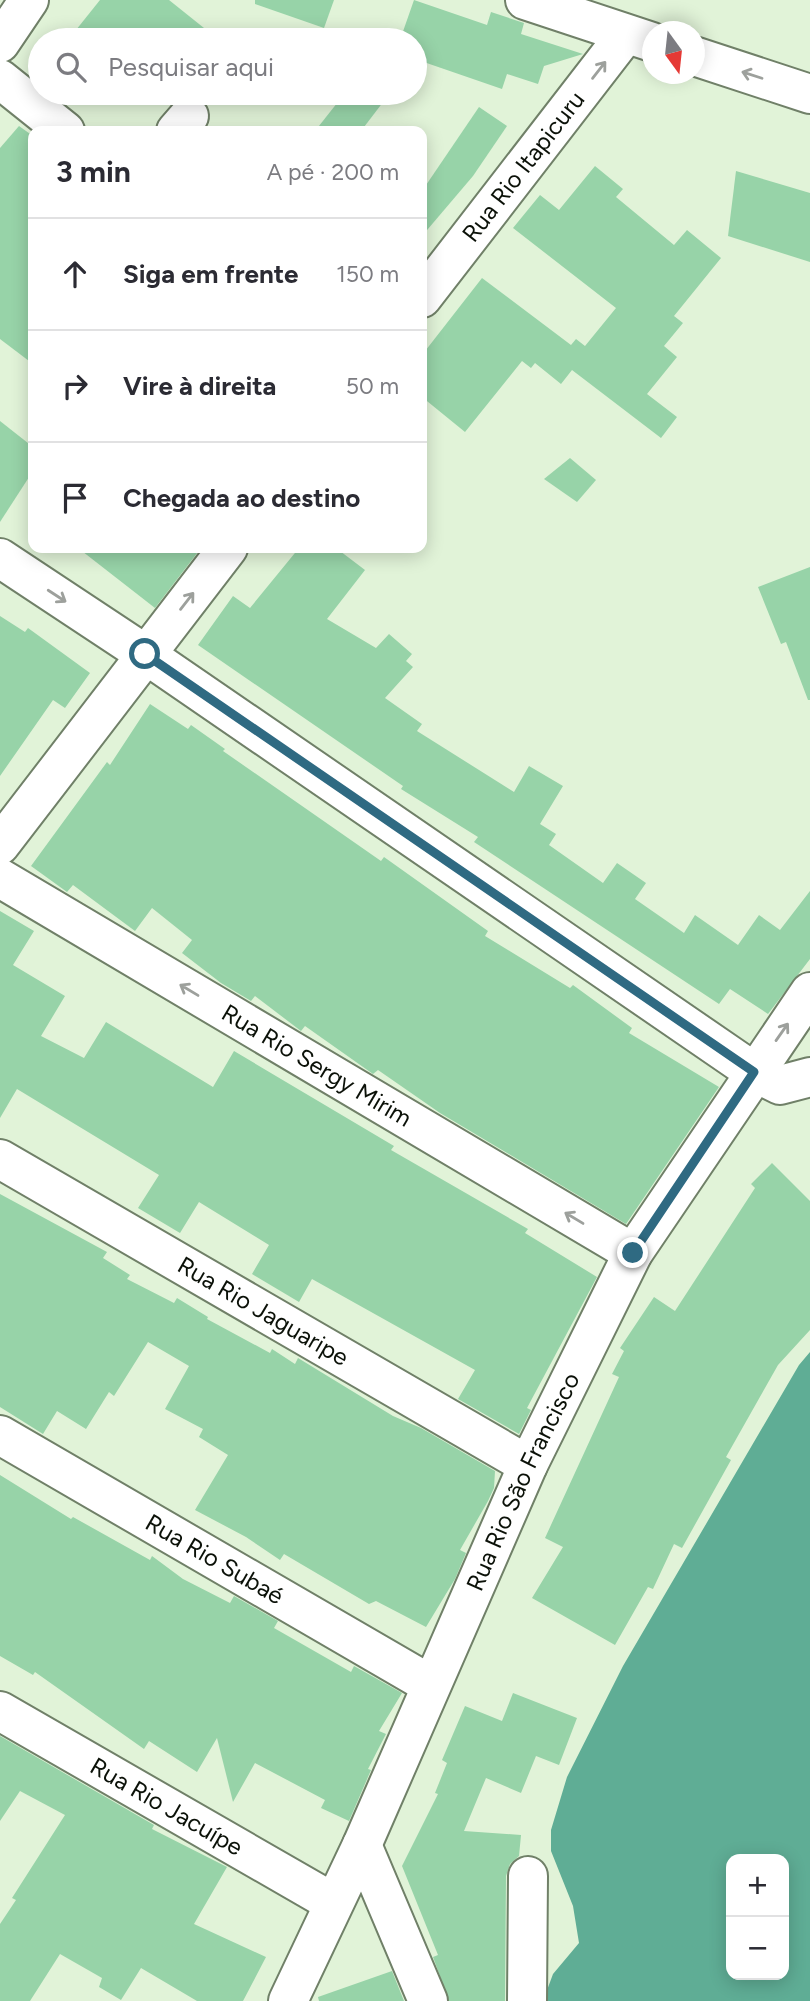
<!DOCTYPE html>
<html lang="pt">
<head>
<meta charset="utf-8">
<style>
	body { margin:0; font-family:Figtree,sans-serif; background:#f7f7f7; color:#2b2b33 }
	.controls { position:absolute; right:21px; bottom:21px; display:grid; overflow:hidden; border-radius:14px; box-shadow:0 4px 18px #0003 }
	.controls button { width:63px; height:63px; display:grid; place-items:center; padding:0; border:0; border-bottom:2px solid #e1e1e2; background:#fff; color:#2b2b33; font:35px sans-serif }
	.compass { position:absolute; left:642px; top:21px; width:63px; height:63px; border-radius:50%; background:#fff; box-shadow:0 4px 18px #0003; rotate:165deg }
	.stop { position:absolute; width:21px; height:21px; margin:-16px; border:5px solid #2f6a82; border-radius:50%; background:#fff }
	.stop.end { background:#2f6a82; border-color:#fff; box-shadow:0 2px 7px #0008 }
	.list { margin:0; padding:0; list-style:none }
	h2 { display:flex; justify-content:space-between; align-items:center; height:91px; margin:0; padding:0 28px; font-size:30px }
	h2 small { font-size:23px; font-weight:400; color:#7c7c81 }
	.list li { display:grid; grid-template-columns:46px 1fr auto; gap:21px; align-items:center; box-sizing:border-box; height:112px; padding:0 28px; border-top:2px solid #e1e1e2 }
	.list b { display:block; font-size:26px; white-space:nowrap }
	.list em { font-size:23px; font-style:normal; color:#7c7c81 }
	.icon { flex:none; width:38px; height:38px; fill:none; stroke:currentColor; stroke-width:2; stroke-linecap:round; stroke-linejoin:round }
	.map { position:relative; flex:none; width:810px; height:2001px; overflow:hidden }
	.search { position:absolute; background:#fff; box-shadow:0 4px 18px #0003; left:28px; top:28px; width:399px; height:77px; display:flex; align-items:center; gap:18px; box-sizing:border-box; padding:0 24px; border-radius:38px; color:#7c7c81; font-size:26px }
	.panel { position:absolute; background:#fff; box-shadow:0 4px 18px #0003; left:28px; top:126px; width:399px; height:427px; border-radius:14px }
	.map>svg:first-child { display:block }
	.water { fill:#5fad95; fill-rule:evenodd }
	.building { fill:#97d3a8 }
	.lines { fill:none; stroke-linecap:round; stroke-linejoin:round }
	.minor-casing { stroke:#708068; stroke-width:42 }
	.minor { stroke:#fff; stroke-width:38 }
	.oneway { stroke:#9da09c }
	.route { stroke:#2f6a82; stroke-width:9 }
	.labels { text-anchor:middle; stroke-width:6; stroke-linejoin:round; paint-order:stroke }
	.street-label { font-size:24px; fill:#0b1108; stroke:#f1ffe9 }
</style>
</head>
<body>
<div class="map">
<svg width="810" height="2001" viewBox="0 0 810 2001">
	<rect width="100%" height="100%" fill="#e1f3d8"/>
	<!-- water -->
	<path class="water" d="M810,1352V2001H543L553,1974L579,1943L573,1906L551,1851V1830L567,1777L623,1666L799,1365ZM731,1859H784V1975H731Z"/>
	<!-- building -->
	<g class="building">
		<polygon points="100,0 169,0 219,40 68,40"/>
		<polygon points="255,0 334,0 324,28 255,4"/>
		<polygon points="414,0 487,25 491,12 524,23 521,34 583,54 544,66 538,84 507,74 502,89 415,59 415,40 400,40"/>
		<polygon points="345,93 390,93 361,131 315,131"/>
		<polygon points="479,107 507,126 473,176 422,236 422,191"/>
		<polygon points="19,126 33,136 33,364 0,339 0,148"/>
		<polygon points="595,166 623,189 616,197 674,245 687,230 721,258 674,316 683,323 664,346 677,357 647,394 677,417 661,438 572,370 561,384 535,363 531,368 522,361 465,432 422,397 422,355 482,278 571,345 576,339 585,346 616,308 513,228 540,195 559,210"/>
		<polygon points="736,171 810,193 810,262 728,236"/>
		<polygon points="0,421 33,447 33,471 0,522"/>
		<polygon points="570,458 596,480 577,502 544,479"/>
		<polygon points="78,548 201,548 155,608"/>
		<polygon points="299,548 336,548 365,570 327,619 376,648 389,634 412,654 406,661 413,667 385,698 422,724 417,731 514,792 529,766 563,786 540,824 556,834 549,845 603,883 617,863 646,883 635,899 684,933 695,915 738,945 759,915 780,930 810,891 810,959 768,1014 730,989 719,1004 474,842 478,837 401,789 403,786 198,645 233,596 250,608"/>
		<polygon points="810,567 810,700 808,700 786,642 781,644 758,587"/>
		<polygon points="0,616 25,632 28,628 90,673 65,708 53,700 0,776"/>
		<polygon points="150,704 188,729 191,725 225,749 223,751 381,861 384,857 488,931 485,936 570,988 573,985 632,1028 629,1033 719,1087 626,1224 440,1113 378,1070 373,1074 305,1026 301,1031 255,996 251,1001 221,983 182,953 192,940 152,908 135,931 73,885 67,892 31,866 107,762 110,765"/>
		<polygon points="0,911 34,931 13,965 65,996 41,1036 84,1058 106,1022 213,1087 234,1051 394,1146 391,1150 528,1229 525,1233 597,1277 527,1408 531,1410 519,1434 458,1399 475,1370 312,1279 299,1302 252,1274 269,1245 199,1202 180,1233 138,1208 159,1175 17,1089 0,1118"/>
		<polygon points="772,1163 810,1201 810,1330 778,1365 726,1457 731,1460 682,1548 674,1544 653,1589 648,1587 615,1645 532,1598 563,1547 545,1538 619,1377 612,1374 624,1351 620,1348 654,1297 675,1311 755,1188 751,1184"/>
		<polygon points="0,1194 107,1252 103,1258 130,1275 127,1279 174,1303 177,1298 208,1317 207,1319 270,1353 272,1349 295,1364 298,1358 393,1416 421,1428 495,1471 494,1488 488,1501 460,1550 466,1553 455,1579 426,1627 376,1601 369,1604 284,1554 280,1560 246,1537 195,1510 228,1455 199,1437 203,1429 165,1409 189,1366 148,1342 114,1396 109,1392 86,1429 57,1411 43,1434 0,1407"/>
		<polygon points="0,1475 71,1519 73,1517 150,1560 152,1556 183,1579 230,1603 234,1596 278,1621 274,1628 351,1672 354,1666 402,1693 379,1731 386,1734 368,1769 371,1770 349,1821 321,1808 325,1800 255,1763 233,1802 217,1738 197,1772 149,1741 144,1749 35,1672 33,1675 0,1656"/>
		<polygon points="513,1693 577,1718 559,1765 536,1756 521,1793 486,1778 464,1831 521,1835 519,1856 510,1864 506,1876 505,2001 449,2001 433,1957 438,1955 402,1866 438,1794 435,1793 447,1763 442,1760 465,1706 502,1721"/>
		<polygon points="0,1736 154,1825 152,1829 227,1867 194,1924 266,1957 243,2001 197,2001 141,1968 121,2000 99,1987 102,1978 60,1954 30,2001 0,2001 0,1924 16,1900 12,1898 65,1815 20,1791 0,1821"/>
		<polygon points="392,1971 404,2001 319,2001 318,1997"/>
	</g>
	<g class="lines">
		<!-- minor casing -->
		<g class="minor-casing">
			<g id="minor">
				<polyline points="525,0 652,42"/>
				<polyline points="0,43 29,0"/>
				<polyline points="694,56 810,94"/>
				<polyline points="0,79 65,131"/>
				<polyline points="176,131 189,116"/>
				<path id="s1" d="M422,298L626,34"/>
				<polyline points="0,558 145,654 754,1072 780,1085 810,1077"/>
				<polyline points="0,845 228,548"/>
				<path id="s2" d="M0,878L633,1253"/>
				<path id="s3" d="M0,1159L528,1465"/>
				<path id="s4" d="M0,1435L431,1685"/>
				<path id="s5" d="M0,1711L332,1902"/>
				<polyline points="362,1845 428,2001"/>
				<path id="s6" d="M288,2001L362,1845L528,1465L633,1253L810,992"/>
				<polyline points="527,2001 528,1876"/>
			</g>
		</g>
		<!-- minor -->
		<use href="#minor" class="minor"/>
	</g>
	<!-- one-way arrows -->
	<defs><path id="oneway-shaft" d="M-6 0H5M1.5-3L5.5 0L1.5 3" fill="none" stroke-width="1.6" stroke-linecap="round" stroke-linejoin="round" transform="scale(1.75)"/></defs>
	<g class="oneway">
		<use href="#oneway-shaft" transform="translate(599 70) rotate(-52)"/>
		<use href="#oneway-shaft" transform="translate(752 75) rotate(-162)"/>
		<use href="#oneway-shaft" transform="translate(57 596) rotate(33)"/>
		<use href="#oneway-shaft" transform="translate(187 601) rotate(-52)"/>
		<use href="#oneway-shaft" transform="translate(189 990) rotate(-149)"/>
		<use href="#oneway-shaft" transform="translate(782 1032) rotate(-55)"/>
		<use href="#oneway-shaft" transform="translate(574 1218) rotate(-149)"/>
	</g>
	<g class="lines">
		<!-- route -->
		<polyline class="route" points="145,654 754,1072 633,1253"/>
	</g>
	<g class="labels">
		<!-- street labels -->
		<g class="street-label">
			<text dy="8" stroke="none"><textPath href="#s1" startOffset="166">Rua Rio Itapicuru</textPath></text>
			<text dy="8" stroke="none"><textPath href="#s2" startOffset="368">Rua Rio Sergy Mirim</textPath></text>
			<text dy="8" stroke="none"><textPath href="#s3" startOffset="304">Rua Rio Jaguaripe</textPath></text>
			<text dy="8" stroke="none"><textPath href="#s6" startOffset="570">Rua Rio São Francisco</textPath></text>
			<text dy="8" stroke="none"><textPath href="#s4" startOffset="248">Rua Rio Subaé</textPath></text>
			<text dy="8" stroke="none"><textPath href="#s5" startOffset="192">Rua Rio Jacuípe</textPath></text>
		</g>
	</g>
</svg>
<div class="controls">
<button>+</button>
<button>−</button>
</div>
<svg class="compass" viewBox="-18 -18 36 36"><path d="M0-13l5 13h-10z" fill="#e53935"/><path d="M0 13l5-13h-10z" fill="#7c7c81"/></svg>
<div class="stop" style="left:145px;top:654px"></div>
<div class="stop end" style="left:633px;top:1253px"></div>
<div class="search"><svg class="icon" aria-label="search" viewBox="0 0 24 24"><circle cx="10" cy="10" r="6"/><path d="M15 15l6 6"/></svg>Pesquisar aqui</div>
<section class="panel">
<h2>3 min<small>A pé · 200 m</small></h2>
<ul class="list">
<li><svg class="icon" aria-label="ahead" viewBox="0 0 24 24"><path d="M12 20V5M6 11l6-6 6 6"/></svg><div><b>Siga em frente</b></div><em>150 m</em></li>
<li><svg class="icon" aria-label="right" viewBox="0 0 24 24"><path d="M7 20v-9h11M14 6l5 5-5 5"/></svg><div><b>Vire à direita</b></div><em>50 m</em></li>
<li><svg class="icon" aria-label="arrive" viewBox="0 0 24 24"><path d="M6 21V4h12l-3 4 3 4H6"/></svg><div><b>Chegada ao destino</b></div></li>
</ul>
</section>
</div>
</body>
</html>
